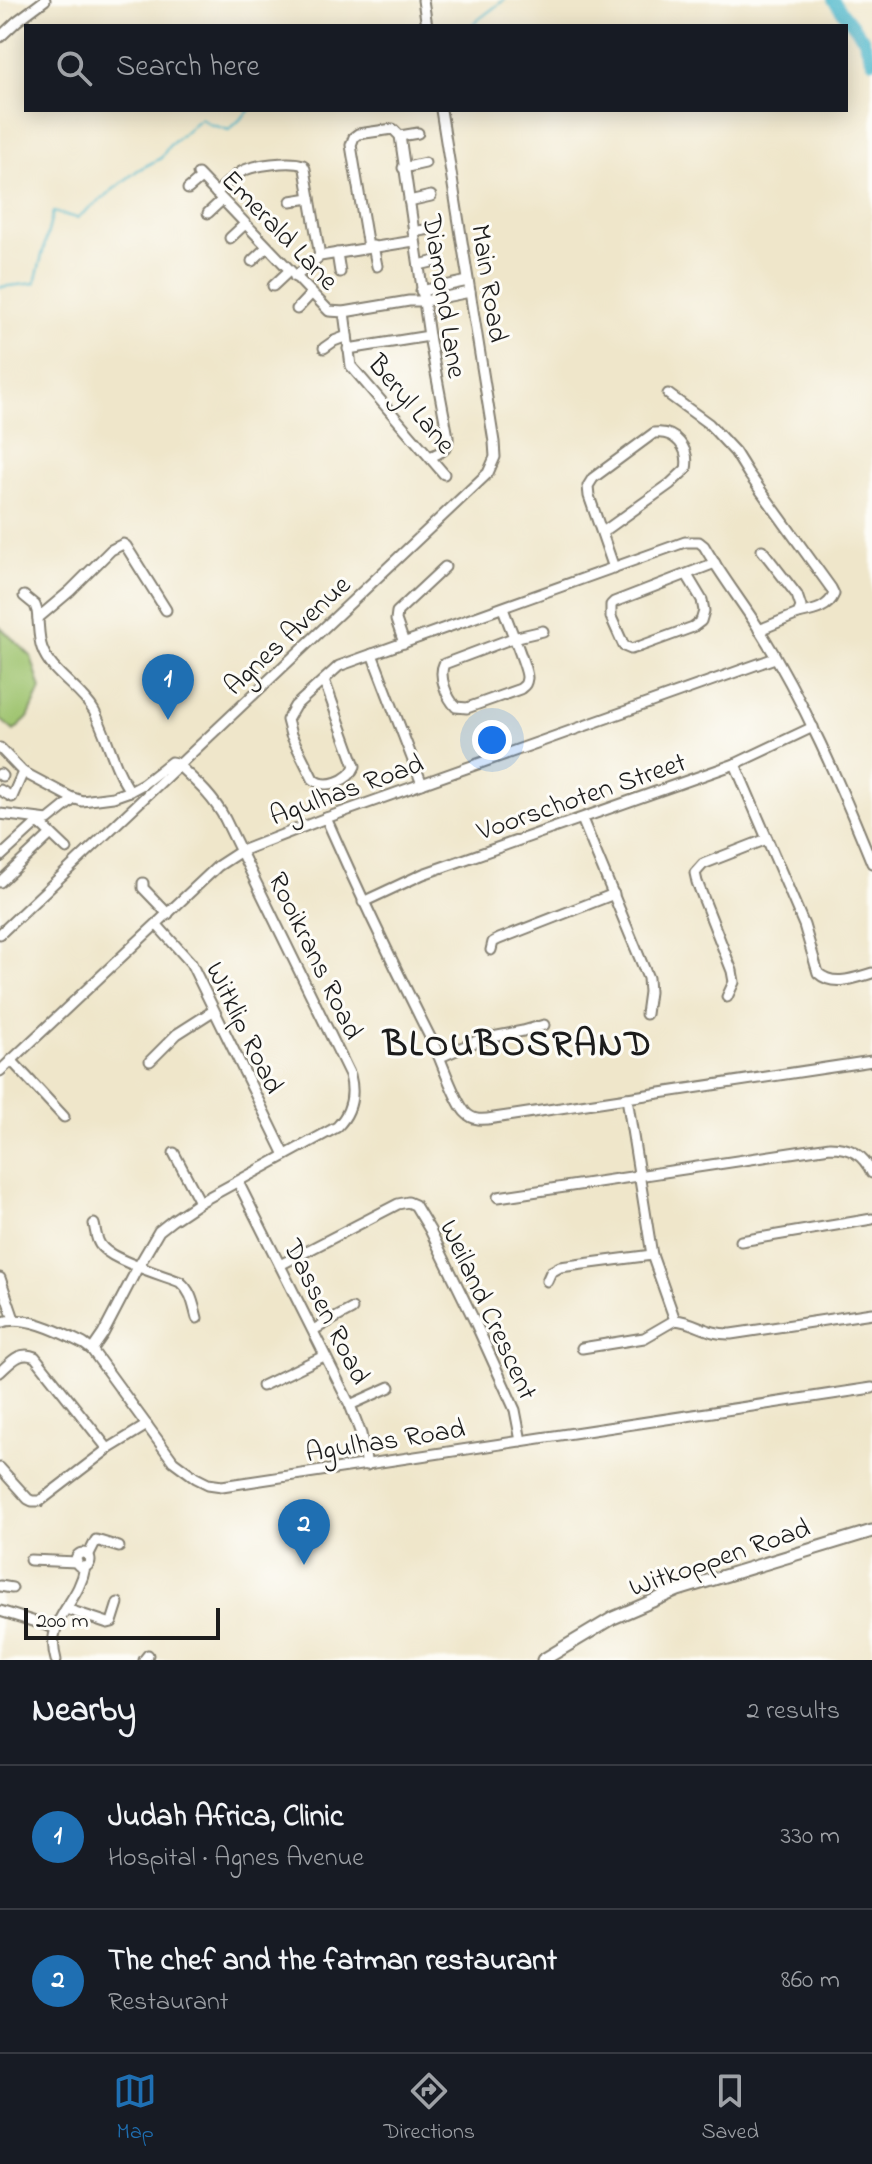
<!DOCTYPE html>
<html lang="en">
<head>
<meta charset="utf-8">
<style>
	body { margin:0; font-family:"Indie Flower",sans-serif; background:#20242c; color:#f1f3f6 }
	.scale { position:absolute; left:24px; bottom:20px; width:196px; box-sizing:border-box; padding-left:8px; border:4px solid #1c1c1c; border-top:0; font-size:22px; line-height:28px; white-space:nowrap; color:#1c1c1c; -webkit-text-stroke:6px #fdfcf7; paint-order:stroke }
	.you { position:absolute; left:492px; top:740px; width:28px; height:28px; margin:-20px; border:6px solid #fff; border-radius:50%; background:#1a73e8; box-shadow:0 0 0 12px #1a73e833 }
	.badge { display:grid; place-items:center; width:52px; height:52px; border-radius:50%; background:#1f6fb2; color:#fff; font-size:26px; font-weight:700 }
	.pin { position:absolute; translate:-50% -66px; filter:drop-shadow(0 2px 4px #0008) }
	.pin::after { content:''; position:absolute; top:42px; width:28px; height:24px; background:inherit; clip-path:polygon(0 0,100% 0,50% 100%) }
	.list { margin:0; padding:0; list-style:none }
	h2 { display:flex; justify-content:space-between; align-items:center; height:104px; margin:0; padding:0 32px; font-size:34px }
	h2 small { font-size:26px; font-weight:400; color:#9ea1a6 }
	.list li { display:grid; grid-template-columns:52px 1fr auto; gap:24px; align-items:center; box-sizing:border-box; height:144px; padding:0 32px; border-top:2px solid #363941 }
	.list b { display:block; font-size:30px; white-space:nowrap }
	.list p { margin:0; font-size:26px; white-space:nowrap; color:#9ea1a6 }
	.list em { font-size:26px; font-style:normal; color:#9ea1a6 }
	.icon { flex:none; width:44px; height:44px; fill:none; stroke:currentColor; stroke-width:2; stroke-linecap:round; stroke-linejoin:round }
	.map { position:relative; flex:none; width:872px; height:1660px; overflow:hidden }
	.search { position:absolute; background:#171b24; box-shadow:0 4px 20px #0003; left:24px; right:24px; top:24px; height:88px; display:flex; align-items:center; gap:20px; box-sizing:border-box; padding:0 28px; border-radius:0px; color:#9ea1a6; font-size:30px }
	.sheet { height:392px; background:#171b24 }
	nav { display:flex; justify-content:space-around; align-items:center; box-sizing:border-box; height:112px; border-top:2px solid #363941; background:#171b24; font-size:22px; color:#9ea1a6 }
	nav a { display:grid; justify-items:center; gap:4px }
	nav .on { color:#1f6fb2 }
	.map>svg:first-child { display:block }
	.green { fill:#9cc26c; stroke:#5c6f44; stroke-width:2 }
	.lines { fill:none; stroke-linecap:round; stroke-linejoin:round }
	.stream { stroke:#4eb7cb; stroke-width:2 }
	.river { stroke:#4eb7cb; stroke-width:12 }
	.minor-casing { stroke:#868173; stroke-width:13 }
	.major-casing { stroke:#868173; stroke-width:15 }
	.minor { stroke:#fff; stroke-width:9 }
	.major { stroke:#fff; stroke-width:11 }
	.labels { text-anchor:middle; stroke-width:6; stroke-linejoin:round; paint-order:stroke }
	.street-label { font-size:28px; fill:#1c1c1c; stroke:#fdfcf7 }
	.district-label { font-size:36px; font-weight:bold; letter-spacing:2px; fill:#1c1c1c; stroke:#fdfcf7 }
</style>
</head>
<body>
<div class="map">
<svg width="872" height="1660" viewBox="0 0 872 1660">
	<rect width="100%" height="100%" fill="#fdfcf7"/>
	<filter id="ink" filterUnits="userSpaceOnUse"><feTurbulence type="fractalNoise" baseFrequency=".0125" numOctaves="2"/><feDisplacementMap in="SourceGraphic" scale="16" xChannelSelector="R" yChannelSelector="G"/><feConvolveMatrix kernelMatrix="1 2 1 2 8 2 1 2 1" color-interpolation-filters="sRGB"/></filter>
	<filter id="wash" filterUnits="userSpaceOnUse"><feTurbulence type="fractalNoise" baseFrequency=".006" numOctaves="4" result="noise"/><feDisplacementMap in="SourceGraphic" scale="32" xChannelSelector="R" yChannelSelector="G"/><feGaussianBlur stdDeviation="1.8" result="paint"/><feColorMatrix in="noise" values="0 0 0 0 0 0 0 0 0 0 0 0 0 0 0 0 0 1.4 0 .05"/><feComposite in="paint" operator="in"/></filter>
	<g filter="url(#wash)">
		<rect width="100%" height="100%" fill="#efe6ca"/>
		<!-- green -->
		<polygon class="green" points="0,627 31,656 41,689 28,718 14,731 0,719"/>
		<g class="lines">
			<!-- stream -->
			<g class="stream">
				<polyline points="470,26 504,0"/>
				<polyline points="0,287 35,283 53,212 77,218 138,170 161,158 169,146 201,118 209,124 229,130 250,110"/>
			</g>
			<!-- river -->
			<polyline class="river" points="833,0 863,38 872,61"/>
		</g>
	</g>
	<g filter="url(#ink)">
		<g class="lines">
			<!-- minor casing -->
			<g class="minor-casing">
				<g id="minor">
					<polyline points="423,0 427,26"/>
					<polyline points="0,37 17,21 45,0"/>
					<polyline points="400,136 418,133"/>
					<polyline points="403,168 425,163"/>
					<polyline points="198,174 329,311 344,312 409,301 425,301 470,292"/>
					<polyline points="188,189 201,178"/>
					<path d="M216,193C224,186 232,178 241,172C252,165 291,160 303,165L305,169L320,256"/>
					<polyline points="291,201 310,198"/>
					<polyline points="409,201 431,196"/>
					<polyline points="208,213 222,200"/>
					<polyline points="413,232 436,228"/>
					<polyline points="230,238 245,224"/>
					<polyline points="373,246 377,266"/>
					<path d="M368,247L351,145L354,137L358,134L393,129L400,136L429,336L448,437C449,450 441,452 430,457"/>
					<polyline points="337,253 340,272"/>
					<polyline points="252,261 267,247"/>
					<polyline points="419,265 440,260"/>
					<polyline points="295,277 320,256 414,241"/>
					<polyline points="273,286 289,271"/>
					<polyline points="421,291 468,281"/>
					<polyline points="297,309 311,294"/>
					<polyline points="344,312 351,366 444,474"/>
					<polyline points="324,348 334,341 347,336"/>
					<polyline points="348,349 429,336"/>
					<path d="M668,394L709,424L735,452L748,473L831,588L834,594C828,609 812,611 798,614"/>
					<path d="M603,532L670,484L686,469C690,449 676,430 654,433L593,478L588,486L589,496L614,568"/>
					<polyline points="687,575 702,600 704,611 701,621 693,627 641,646 631,649 624,646 611,617 611,605 614,602 715,563"/>
					<path d="M24,596L35,605L37,611C39,623 38,637 42,648C51,674 80,687 94,711C108,737 113,767 130,791"/>
					<path d="M503,608C507,621 528,669 527,678C526,685 525,685 520,689L467,708L456,707C447,698 438,676 444,664L513,638L543,631"/>
					<polyline points="38,618 70,591 111,550 123,544 126,546 166,610"/>
					<polyline points="759,630 798,614 801,607 797,595 762,550"/>
					<polyline points="404,643 396,620 397,612 445,567"/>
					<polyline points="372,654 422,784"/>
					<path d="M324,680L355,766C349,781 325,790 313,779L291,735L287,720L295,706L339,666L685,542H699L704,546C721,575 741,601 759,629C805,703 839,782 872,863"/>
					<path d="M0,748L23,772L70,797L82,801L113,797L130,791L143,784L171,762L176,763C195,781 213,796 225,819L350,1075C355,1095 352,1112 337,1127L200,1202L173,1220L159,1231L138,1267L103,1334L92,1350"/>
					<path d="M735,764L804,925L818,973C833,987 855,978 872,973"/>
					<polyline points="0,774 2,776"/>
					<polyline points="0,790 12,797 23,772"/>
					<polyline points="0,814 48,820 74,799"/>
					<path d="M326,818C360,895 396,970 434,1045C442,1062 454,1099 465,1112C473,1121 483,1120 494,1118L872,1061"/>
					<polyline points="582,819 648,978 649,992 646,1014"/>
					<polyline points="0,857 36,824 43,826 67,849"/>
					<polyline points="0,882 51,834"/>
					<polyline points="143,883 143,888 168,914"/>
					<polyline points="363,902 423,874 735,764 813,727"/>
					<polyline points="157,925 191,963 285,1155"/>
					<polyline points="0,934 488,473 495,457 494,442 441,110"/>
					<polyline points="491,950 493,942 499,939 614,894"/>
					<polyline points="727,997 734,982 732,971 697,882 695,873 703,864 767,839"/>
					<polyline points="440,1057 482,1039 523,1031 544,1025"/>
					<polyline points="11,1060 64,1117"/>
					<polyline points="150,1061 177,1034 213,1011"/>
					<polyline points="0,1071 218,866 241,851 326,818 775,658"/>
					<path d="M627,1098L652,1255L675,1320C697,1322 707,1335 731,1334L872,1313"/>
					<polyline points="174,1153 200,1202"/>
					<polyline points="238,1182 350,1405 361,1434 367,1465"/>
					<path d="M498,1197L830,1147C850,1147 863,1154 872,1173"/>
					<path d="M94,1224C96,1232 96,1242 103,1248C115,1261 162,1275 180,1282C192,1292 193,1304 197,1318"/>
					<polyline points="741,1241 872,1219"/>
					<polyline points="280,1265 398,1204 408,1202 415,1205 430,1230 475,1322 515,1410 521,1441"/>
					<polyline points="0,1278 14,1319"/>
					<polyline points="547,1281 551,1272 560,1267 652,1255"/>
					<path d="M0,1323C24,1313 62,1333 84,1344L92,1350L173,1461L196,1478L208,1484L222,1486L872,1388"/>
					<polyline points="313,1330 352,1309"/>
					<polyline points="582,1348 644,1338 675,1320"/>
					<path d="M0,1372C11,1362 20,1350 35,1357L108,1449"/>
					<polyline points="262,1386 324,1356"/>
					<polyline points="350,1405 390,1387"/>
					<polyline points="0,1468 28,1499 32,1501 40,1501 108,1449 147,1425"/>
					<circle cx="83" cy="1560" r="7"/>
					<polyline points="88,1556 96,1540 119,1547"/>
					<polyline points="30,1560 77,1562"/>
					<polyline points="0,1586 12,1588"/>
					<polyline points="66,1609 108,1623 112,1622 118,1603"/>
					<polyline points="0,1611 55,1628"/>
					<path d="M56,1660C44,1618 79,1605 85,1567"/>
					<polyline points="144,1660 148,1655"/>
				</g>
			</g>
			<!-- major casing -->
			<g class="major-casing">
				<polyline id="major" points="543,1660 613,1618 678,1590 872,1531"/>
			</g>
			<!-- minor -->
			<use href="#minor" class="minor"/>
			<!-- major -->
			<use href="#major" class="major"/>
		</g>
	</g>
	<g class="labels">
		<!-- street labels -->
		<g class="street-label">
			<text transform="translate(281 229) rotate(46)" y="10">Emerald Lane</text>
			<text transform="translate(491 283) rotate(81)" y="10">Main Road</text>
			<text transform="translate(446 296) rotate(81)" y="10">Diamond Lane</text>
			<text transform="translate(413 403) rotate(50)" y="10">Beryl Lane</text>
			<text transform="translate(286 634) rotate(-43)" y="10">Agnes Avenue</text>
			<text transform="translate(346 788) rotate(-20)" y="10">Agulhas Road</text>
			<text transform="translate(581 795) rotate(-19)" y="10">Voorschoten Street</text>
			<text transform="translate(317 955) rotate(64)" y="10">Rooikrans Road</text>
			<text transform="translate(246 1027) rotate(64)" y="10">Witklip Road</text>
			<text transform="translate(490 1309) rotate(65)" y="10">Weiland Crescent</text>
			<text transform="translate(328 1311) rotate(63)" y="10">Dassen Road</text>
			<text transform="translate(385 1439) rotate(-9)" y="10">Agulhas Road</text>
			<text transform="translate(719 1556) rotate(-19)" y="10">Witkoppen Road</text>
		</g>
		<!-- district labels -->
		<g class="district-label">
			<text x="518" y="1055">BLOUBOSRAND</text>
		</g>
	</g>
</svg>
<div class="scale">200 m</div>
<div class="you"></div>
<div class="pin badge" style="left:168px;top:720px">1</div>
<div class="pin badge" style="left:304px;top:1565px">2</div>
<div class="search"><svg class="icon" aria-label="search" viewBox="0 0 24 24"><circle cx="10" cy="10" r="6"/><path d="M15 15l6 6"/></svg>Search here</div>
</div>
<section class="sheet">
<h2>Nearby<small>2 results</small></h2>
<ul class="list">
<li><span class="badge">1</span><div><b>Judah Africa, Clinic</b><p>Hospital · Agnes Avenue</p></div><em>330 m</em></li>
<li><span class="badge">2</span><div><b>The chef and the fatman restaurant</b><p>Restaurant</p></div><em>860 m</em></li>
</ul>
</section>
<nav>
<a class="on"><svg class="icon" aria-label="map" viewBox="0 0 24 24"><path d="M3 6l6-2 6 2 6-2v14l-6 2-6-2-6 2zM9 4v14M15 6v14"/></svg>Map</a>
<a><svg class="icon" aria-label="directions" viewBox="0 0 24 24"><path d="M12 3l9 9-9 9-9-9zM9 14v-3h6M13 9l2 2-2 2"/></svg>Directions</a>
<a><svg class="icon" aria-label="saved" viewBox="0 0 24 24"><path d="M7 4h10v16l-5-4-5 4z"/></svg>Saved</a>
</nav>
</body>
</html>
